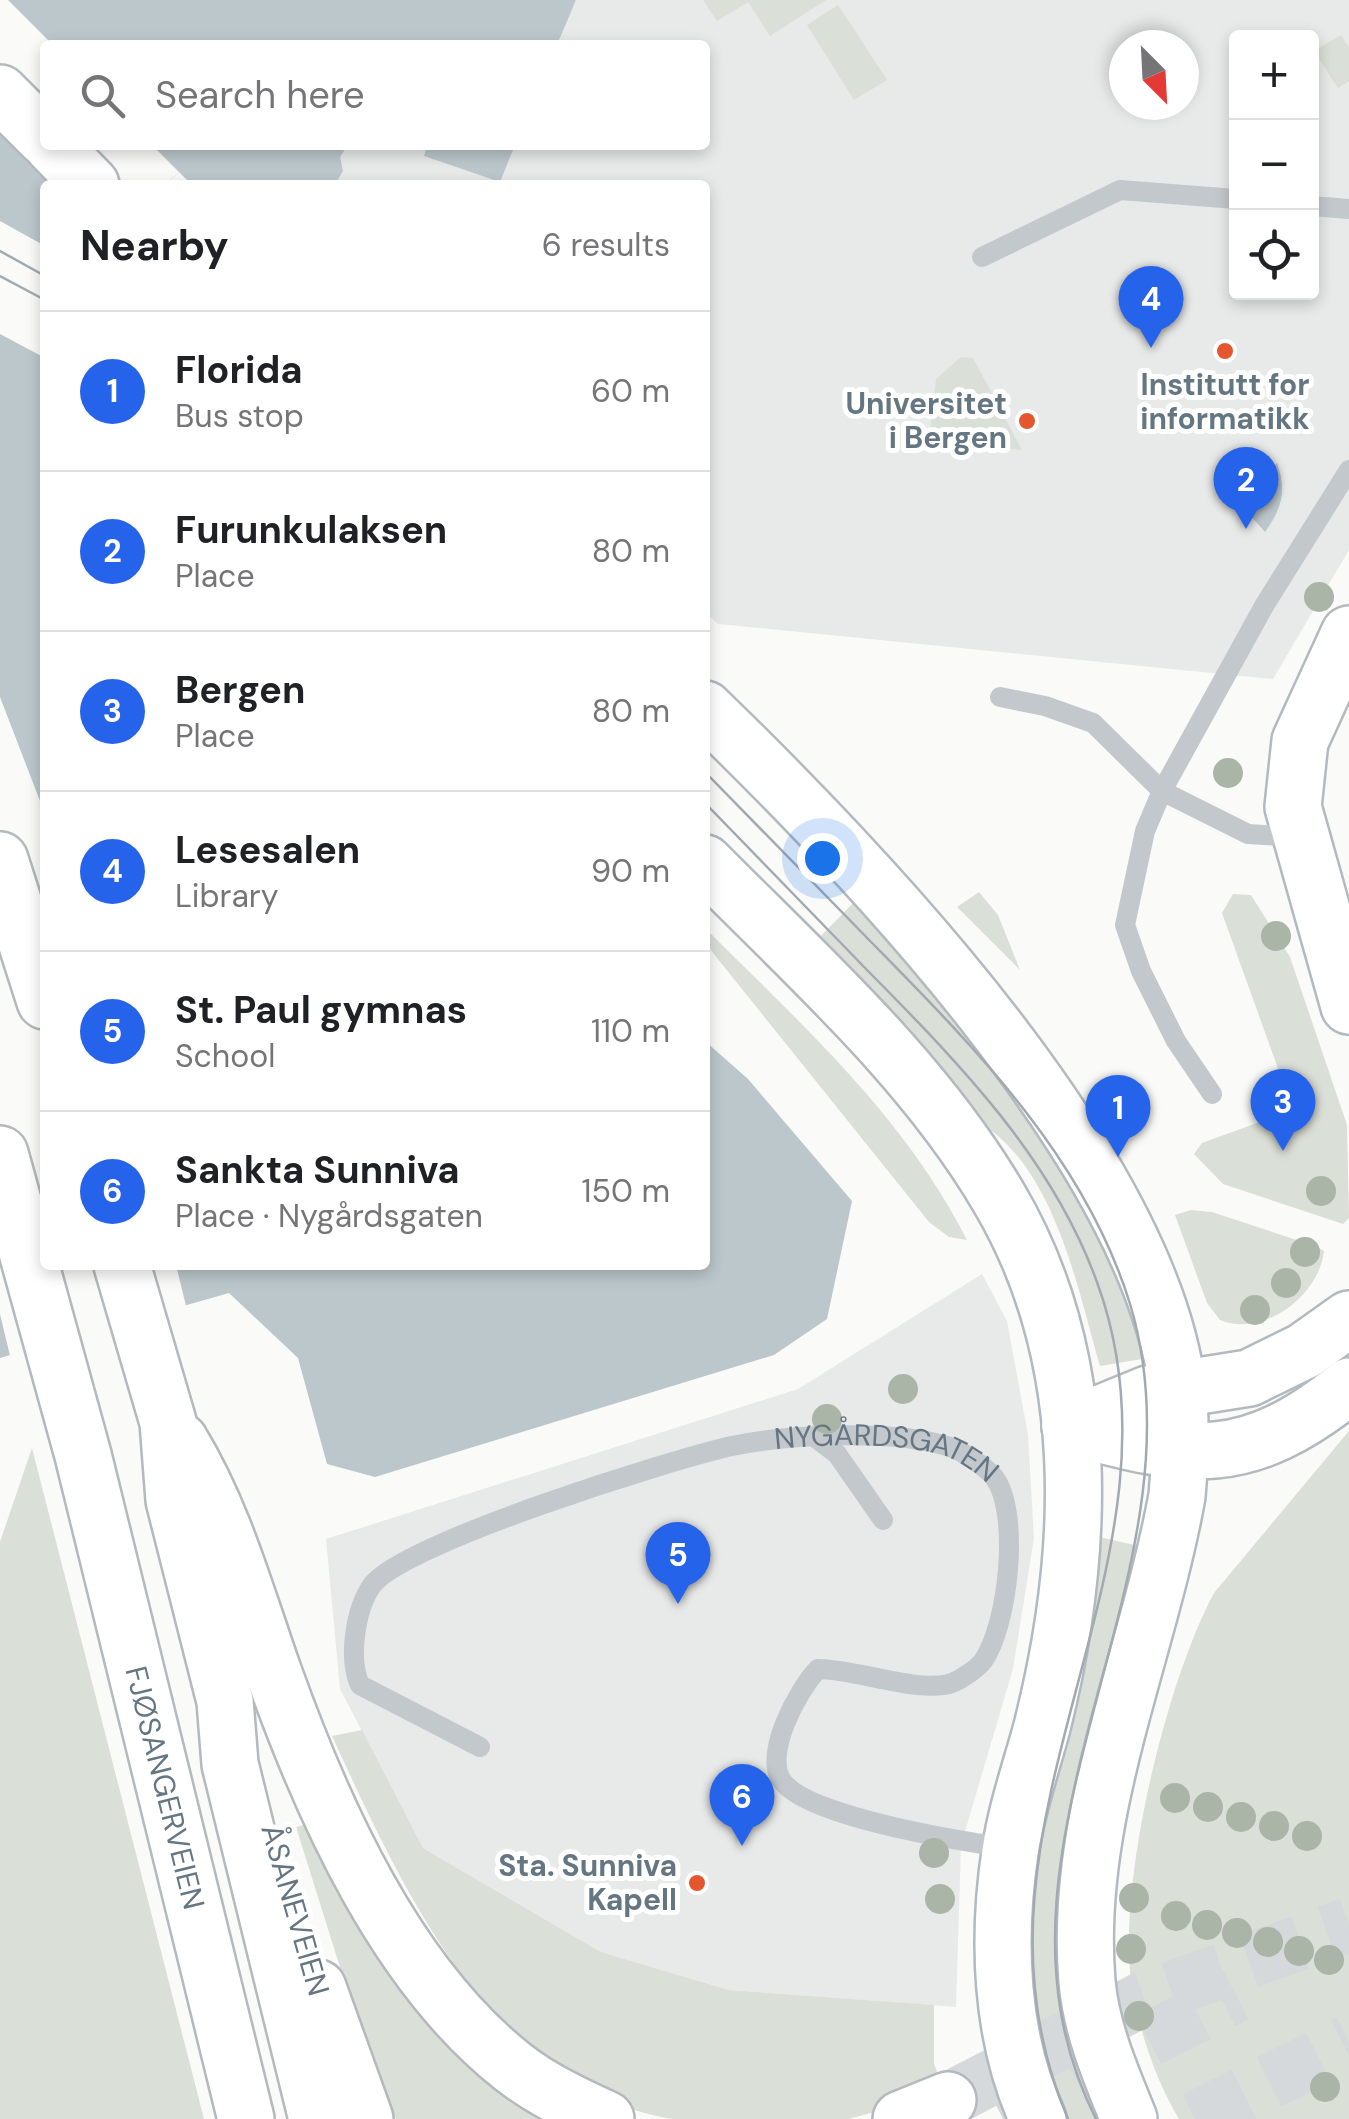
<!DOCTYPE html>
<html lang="en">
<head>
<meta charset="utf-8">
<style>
	body { margin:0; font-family:"DM Sans",sans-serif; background:#f6f6f6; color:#202124 }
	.controls { position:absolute; right:30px; top:30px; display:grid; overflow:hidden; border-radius:10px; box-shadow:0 5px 15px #0003 }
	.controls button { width:90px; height:90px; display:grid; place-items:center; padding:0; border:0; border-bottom:2px solid #e0e0e0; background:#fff; color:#202124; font:50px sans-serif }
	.compass { position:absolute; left:1109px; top:30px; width:90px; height:90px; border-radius:50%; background:#fff; box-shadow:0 5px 15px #0003; rotate:156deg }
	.you { position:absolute; left:822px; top:858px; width:35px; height:35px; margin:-25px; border:8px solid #fff; border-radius:50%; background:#1a73e8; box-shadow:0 0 0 15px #1a73e833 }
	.badge { display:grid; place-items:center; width:65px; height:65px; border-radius:50%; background:#2563eb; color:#fff; font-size:32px; font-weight:700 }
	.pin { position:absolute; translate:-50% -82px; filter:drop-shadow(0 2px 5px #0008) }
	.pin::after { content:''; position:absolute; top:52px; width:35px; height:30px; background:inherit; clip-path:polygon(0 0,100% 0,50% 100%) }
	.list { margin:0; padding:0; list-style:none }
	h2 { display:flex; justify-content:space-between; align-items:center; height:130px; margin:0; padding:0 40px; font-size:42px }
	h2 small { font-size:32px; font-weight:400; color:#757577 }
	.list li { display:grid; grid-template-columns:65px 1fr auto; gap:30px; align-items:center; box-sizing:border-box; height:160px; padding:0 40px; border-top:2px solid #e0e0e0 }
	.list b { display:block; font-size:38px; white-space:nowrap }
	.list p { margin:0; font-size:32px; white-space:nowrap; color:#757577 }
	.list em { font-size:32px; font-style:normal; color:#757577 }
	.icon { flex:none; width:55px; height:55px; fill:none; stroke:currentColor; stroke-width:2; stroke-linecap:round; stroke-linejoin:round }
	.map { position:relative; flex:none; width:1349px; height:2119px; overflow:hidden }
	.search { position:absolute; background:#fff; box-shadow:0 5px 15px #0003; left:40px; top:40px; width:670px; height:110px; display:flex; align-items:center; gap:25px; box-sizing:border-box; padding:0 35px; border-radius:10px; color:#757577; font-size:38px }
	.panel { position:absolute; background:#fff; box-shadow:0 5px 15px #0003; left:40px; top:180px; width:670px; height:1090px; border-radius:10px }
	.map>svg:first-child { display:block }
	.built { fill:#e8e9e9; fill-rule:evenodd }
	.green { fill:#dadfd7 }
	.water { fill:#bbc7cb }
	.pier { fill:#fafaf8 }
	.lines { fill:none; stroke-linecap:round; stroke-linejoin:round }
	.trunk-tunnel { stroke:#d5d9db; stroke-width:55; stroke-dasharray:55 28; stroke-linecap:butt }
	.secondary-casing { stroke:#b3babf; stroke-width:60 }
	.trunk-casing { stroke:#b4b9bd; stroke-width:60 }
	.service { stroke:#c3c8cc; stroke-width:20 }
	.secondary { stroke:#fff; stroke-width:55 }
	.trunk { stroke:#fff; stroke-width:55 }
	.tram { stroke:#a2aab0; stroke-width:2.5 }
	.tree { fill:#aab4a7 }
	.poi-dot { fill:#e4572e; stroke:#fff; stroke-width:4 }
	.labels { text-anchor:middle; stroke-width:10; stroke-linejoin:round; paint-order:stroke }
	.poi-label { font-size:30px; font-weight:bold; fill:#657683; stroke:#fff; text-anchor:end }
	.street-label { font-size:30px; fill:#657683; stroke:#fff }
</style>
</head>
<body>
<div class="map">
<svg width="1349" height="2119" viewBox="0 0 1349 2119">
	<rect width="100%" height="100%" fill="#fafaf8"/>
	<!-- built -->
	<g class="built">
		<path d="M576,0H1349V550L1273,679L718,624L705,612V185H335L343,171L339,157L348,145H427L424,155L499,181L515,145H705V45H557ZM1236,38H1312V292H1236ZM1124,45H1184V105H1124Z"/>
		<polygon points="982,1274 1007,1321 1028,1435 1034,1538 1013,1669 961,1845 956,2007 729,1990 601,1952 423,1848 340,1689 326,1539 798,1389"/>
	</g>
	<!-- green -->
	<g class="green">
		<polygon points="703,0 826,0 770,36 748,2 717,21"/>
		<polygon points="838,5 887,80 854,100 807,25"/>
		<polygon points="1341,35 1349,47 1349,81 1338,88 1314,51"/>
		<polygon points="961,357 973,358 1022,450 929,441 936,379"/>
		<polygon points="979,892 998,915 1020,970 957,907"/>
		<path d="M863,893L1053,1129L1154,1357L1100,1366C1076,1283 1051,1149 962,1114L809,948Z"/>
		<polygon points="1233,894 1251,895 1290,957 1347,1125 1349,1218 1343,1224 1223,1184 1194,1154 1202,1143 1293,1110 1222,913"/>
		<path d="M707,930C803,1026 905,1117 967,1240L949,1237L929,1222L705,943Z"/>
		<path d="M1191,1210L1212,1212L1315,1246L1324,1251C1319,1296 1263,1338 1220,1320L1207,1303L1175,1215Z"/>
		<path d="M1349,1431V2119H1179C1155,2079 1138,2028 1131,1981C1118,1881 1166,1682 1214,1593Z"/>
		<polygon points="32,1448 204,2119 0,2119 0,1542"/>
		<polygon points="1090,1535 1152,1549 1118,1656 1106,2119 1059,2119 1038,2060 1021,1922"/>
		<path d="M362,1730L423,1848L601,1952L729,1990L934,2005V2064L945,2092L849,2119H672C490,2088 401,1885 332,1736Z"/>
		<path d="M318,1821C355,1888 403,1999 454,2052C481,2079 515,2098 547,2119H396L360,2031L296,1827Z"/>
	</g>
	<!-- water -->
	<g class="water">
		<polygon points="0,0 576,0 557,45 45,45 45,145 348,145 340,157 343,171 335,185 192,185 179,172 165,185 45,185 45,1265 705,1265 705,1041 748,1079 852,1201 827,1319 774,1355 375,1477 327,1464 298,1358 229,1293 0,1358"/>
		<polygon points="427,145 515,145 500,182 424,156"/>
		<path d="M1277,463C1287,491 1282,508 1265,532L1236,500Z"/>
	</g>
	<!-- pier -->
	<g class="pier">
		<polygon points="0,0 8,0 53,45 45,45 45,145 152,145 179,172 165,185 61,185 0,125"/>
		<polygon points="0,221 45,246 45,358 0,334"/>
		<polygon points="0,697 45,814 45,1265 176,1265 187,1310 11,1360 0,1314"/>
	</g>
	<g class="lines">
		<!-- trunk-tunnel -->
		<g class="trunk-tunnel">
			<polyline points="948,2100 1143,1999 1349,1925"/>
			<polyline points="1001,2115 1236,1995"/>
			<polyline points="1195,2119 1349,2042"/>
		</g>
		<!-- secondary casing -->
		<g class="secondary-casing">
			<g id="secondary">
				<polyline points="0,93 45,138"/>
				<polyline points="52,145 91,185"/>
				<polyline points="1349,634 1300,741 1293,807 1349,1006"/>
				<path d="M705,709C866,865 1151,1162 1178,1391C1182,1426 1180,1461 1177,1496C1148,1656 1073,1816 1087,1981C1091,2029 1111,2075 1129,2119"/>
				<path d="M705,863C808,967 924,1070 999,1198C1094,1359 1086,1552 1042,1727C1031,1768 1016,1810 1010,1852C997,1939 1000,2038 1038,2119"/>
				<polyline points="1070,1426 1148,1394 1249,1378 1304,1351 1349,1319"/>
				<path d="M1070,1426C1190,1461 1248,1468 1349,1386"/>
			</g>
		</g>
		<!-- trunk casing -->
		<g class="trunk-casing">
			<g id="trunk">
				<polyline points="0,860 45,1001"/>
				<path id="s2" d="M0,1154L83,1455L246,2119"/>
				<polyline points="122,1265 168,1422 174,1500 225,1701 230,1764 317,2119"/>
				<path d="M180,1441C224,1513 246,1595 274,1674C323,1811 396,1975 513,2067C541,2089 575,2105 606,2119"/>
				<polyline points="318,1988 365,2119"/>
				<polyline points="901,2119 948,2100"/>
			</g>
		</g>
		<!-- service -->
		<g class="service">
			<polyline points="1312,206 1349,209"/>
			<polyline points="982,257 1120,190 1236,199"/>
			<polyline points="1000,697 1045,706 1093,723 1162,791 1248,834 1297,837"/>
			<polyline points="1212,1094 1176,1041 1141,971 1125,925 1145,831 1162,791 1264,606 1349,470"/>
			<polyline points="817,1439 837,1454 883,1520"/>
			<path id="s1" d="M480,1747L360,1685C348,1659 355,1608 373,1584C408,1542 669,1460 732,1446C790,1434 895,1429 950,1447C962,1451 986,1467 994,1477C1021,1512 1008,1626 983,1661C978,1668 960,1680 952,1683C920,1694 856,1669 818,1669C798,1690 763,1754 782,1781C808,1817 961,1841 1008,1848"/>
		</g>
		<!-- secondary -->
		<use href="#secondary" class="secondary"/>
		<!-- trunk -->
		<use href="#trunk" class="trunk"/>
		<!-- tram -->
		<g class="tram">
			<polyline points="0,251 45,276"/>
			<polyline points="0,276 45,300"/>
			<path d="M705,772C762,830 819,888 876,947C978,1051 1086,1160 1130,1304C1213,1576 960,1849 1096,2119"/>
			<path d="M705,803C759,859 814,915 868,971C959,1063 1054,1160 1098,1285C1200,1568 942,1825 1068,2119"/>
		</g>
	</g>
	<!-- trees -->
	<g class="tree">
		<circle cx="1319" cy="597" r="15"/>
		<circle cx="1228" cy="773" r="15"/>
		<circle cx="1276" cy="936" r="15"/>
		<circle cx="1321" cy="1191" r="15"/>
		<circle cx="1305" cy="1252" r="15"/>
		<circle cx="1286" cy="1283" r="15"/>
		<circle cx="1255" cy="1310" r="15"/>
		<circle cx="903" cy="1389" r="15"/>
		<circle cx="827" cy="1419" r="15"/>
		<circle cx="1175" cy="1798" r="15"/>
		<circle cx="1208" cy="1807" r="15"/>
		<circle cx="1241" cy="1817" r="15"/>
		<circle cx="1274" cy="1826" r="15"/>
		<circle cx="1307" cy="1836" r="15"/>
		<circle cx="934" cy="1853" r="15"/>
		<circle cx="1134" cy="1898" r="15"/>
		<circle cx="940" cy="1899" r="15"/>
		<circle cx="1176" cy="1916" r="15"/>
		<circle cx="1207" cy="1925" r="15"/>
		<circle cx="1237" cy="1933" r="15"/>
		<circle cx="1268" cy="1942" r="15"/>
		<circle cx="1131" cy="1949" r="15"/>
		<circle cx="1299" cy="1951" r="15"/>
		<circle cx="1329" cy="1960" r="15"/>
		<circle cx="1139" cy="2016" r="15"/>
		<circle cx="1325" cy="2087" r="15"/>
	</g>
	<!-- markers -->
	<g class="poi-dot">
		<circle cx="1225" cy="351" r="10"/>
		<circle cx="1027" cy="421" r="10"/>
		<circle cx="697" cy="1883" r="10"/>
	</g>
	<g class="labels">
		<!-- poi labels -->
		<g class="poi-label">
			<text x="1225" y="395" text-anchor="middle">Institutt for<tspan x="1225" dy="34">informatikk</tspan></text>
			<text x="1007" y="414">Universitet<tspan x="1007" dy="34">i Bergen</tspan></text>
			<text x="677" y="1876">Sta. Sunniva<tspan x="677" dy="34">Kapell</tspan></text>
		</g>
		<!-- street labels -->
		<g class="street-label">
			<text dy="10" stroke="none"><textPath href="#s1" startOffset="785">NYGÅRDSGATEN</textPath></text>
			<text dy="10" stroke="none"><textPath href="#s2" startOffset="655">FJØSANGERVEIEN</textPath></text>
			<text transform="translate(295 1910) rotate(74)" y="10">ÅSANEVEIEN</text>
		</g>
	</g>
</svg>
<div class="controls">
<button>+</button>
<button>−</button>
<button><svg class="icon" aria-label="locate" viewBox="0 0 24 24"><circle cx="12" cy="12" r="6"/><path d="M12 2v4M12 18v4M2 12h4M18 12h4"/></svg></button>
</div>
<svg class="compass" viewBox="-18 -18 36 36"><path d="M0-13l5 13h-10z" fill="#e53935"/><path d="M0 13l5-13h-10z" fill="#757577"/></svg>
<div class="you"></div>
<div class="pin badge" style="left:1118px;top:1157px">1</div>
<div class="pin badge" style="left:1246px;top:529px">2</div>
<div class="pin badge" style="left:1283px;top:1151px">3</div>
<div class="pin badge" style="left:1151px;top:348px">4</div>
<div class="pin badge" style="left:678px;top:1604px">5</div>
<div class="pin badge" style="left:742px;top:1846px">6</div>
<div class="search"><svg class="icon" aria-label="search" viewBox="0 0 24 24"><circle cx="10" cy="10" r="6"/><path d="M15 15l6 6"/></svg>Search here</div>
<section class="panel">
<h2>Nearby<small>6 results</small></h2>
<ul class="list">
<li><span class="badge">1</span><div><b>Florida</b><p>Bus stop</p></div><em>60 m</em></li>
<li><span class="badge">2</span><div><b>Furunkulaksen</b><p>Place</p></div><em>80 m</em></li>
<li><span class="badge">3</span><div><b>Bergen</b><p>Place</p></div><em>80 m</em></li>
<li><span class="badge">4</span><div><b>Lesesalen</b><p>Library</p></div><em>90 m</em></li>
<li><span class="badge">5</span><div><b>St. Paul gymnas</b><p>School</p></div><em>110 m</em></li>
<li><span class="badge">6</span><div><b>Sankta Sunniva</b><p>Place · Nygårdsgaten</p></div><em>150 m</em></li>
</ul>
</section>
</div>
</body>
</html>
